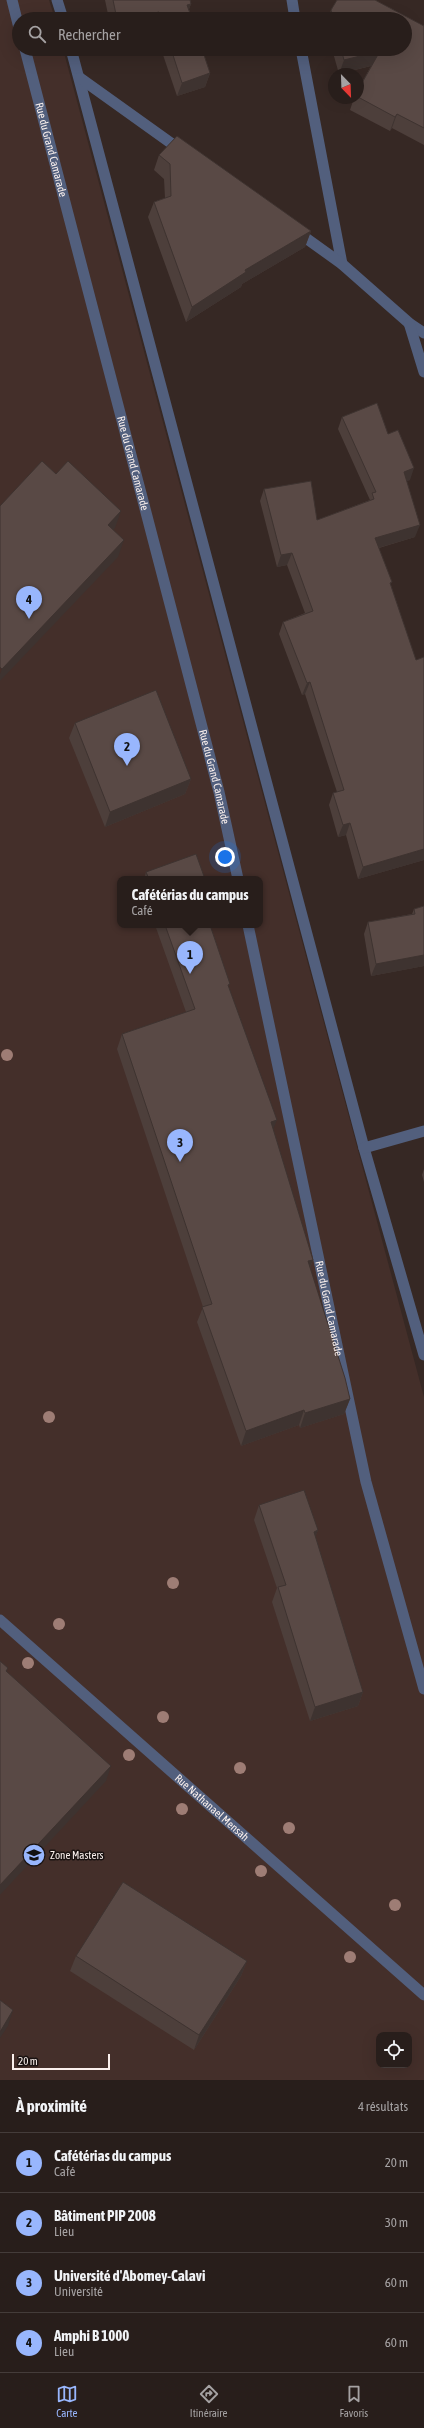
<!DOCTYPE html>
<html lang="fr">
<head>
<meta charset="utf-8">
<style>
	body { margin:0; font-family:"Asap Condensed",sans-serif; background:#342b28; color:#f1f3f6 }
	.controls { position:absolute; right:12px; bottom:12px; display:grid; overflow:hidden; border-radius:8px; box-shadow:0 4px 16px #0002 }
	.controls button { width:36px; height:36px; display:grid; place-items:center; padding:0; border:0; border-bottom:1px solid #443c3a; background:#281e1b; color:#f1f3f6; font:20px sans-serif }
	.compass { position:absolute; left:328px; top:68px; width:36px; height:36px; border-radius:50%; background:#281e1b; box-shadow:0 4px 16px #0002; rotate:157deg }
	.scale { position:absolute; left:12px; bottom:10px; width:98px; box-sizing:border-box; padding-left:4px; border:2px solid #faf0ed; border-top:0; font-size:11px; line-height:14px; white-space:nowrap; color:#faf0ed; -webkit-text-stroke:3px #191211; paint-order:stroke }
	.you { position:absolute; left:225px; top:857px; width:14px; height:14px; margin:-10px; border:3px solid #fff; border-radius:50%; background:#1a73e8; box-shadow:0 0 0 6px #1a73e833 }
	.badge { display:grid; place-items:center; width:26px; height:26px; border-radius:50%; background:#98b6fd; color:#111; font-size:13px; font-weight:700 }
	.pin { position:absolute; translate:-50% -33px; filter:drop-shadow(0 1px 2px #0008) }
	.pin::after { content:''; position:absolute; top:21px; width:14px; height:12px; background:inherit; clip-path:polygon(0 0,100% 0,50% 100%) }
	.popup { position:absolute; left:117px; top:876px; width:146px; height:52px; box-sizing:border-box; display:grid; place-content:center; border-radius:8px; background:#281e1b; filter:drop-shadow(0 1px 3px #0005); font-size:13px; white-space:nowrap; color:#a5a2a3 }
	.popup b { font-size:15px; color:#f1f3f6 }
	.popup::after { content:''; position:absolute; left:50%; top:100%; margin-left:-8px; border:8px solid transparent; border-top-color:#281e1b }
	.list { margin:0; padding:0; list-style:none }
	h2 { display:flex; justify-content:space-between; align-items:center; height:52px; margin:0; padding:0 16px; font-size:17px }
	h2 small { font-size:13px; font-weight:400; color:#a5a2a3 }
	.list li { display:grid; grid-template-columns:26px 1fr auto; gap:12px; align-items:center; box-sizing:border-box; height:60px; padding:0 16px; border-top:1px solid #443c3a }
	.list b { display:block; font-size:15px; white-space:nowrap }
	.list p { margin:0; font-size:13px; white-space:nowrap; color:#a5a2a3 }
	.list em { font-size:13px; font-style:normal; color:#a5a2a3 }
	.icon { flex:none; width:22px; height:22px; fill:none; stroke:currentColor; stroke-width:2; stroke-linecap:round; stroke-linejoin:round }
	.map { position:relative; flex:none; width:424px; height:2080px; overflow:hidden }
	.search { position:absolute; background:#281e1b; box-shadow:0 4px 16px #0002; left:12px; right:12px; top:12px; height:44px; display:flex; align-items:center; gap:10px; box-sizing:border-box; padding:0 14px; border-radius:22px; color:#a5a2a3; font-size:15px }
	.sheet { height:292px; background:#281e1b }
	nav { display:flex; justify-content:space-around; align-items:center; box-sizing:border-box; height:56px; border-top:1px solid #443c3a; background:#281e1b; font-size:11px; color:#a5a2a3 }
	nav a { display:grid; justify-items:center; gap:2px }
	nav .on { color:#98b6fd }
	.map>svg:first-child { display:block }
	.built { fill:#442f2a; fill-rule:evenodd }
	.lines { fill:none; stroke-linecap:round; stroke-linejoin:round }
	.service { stroke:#525f7d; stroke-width:11 }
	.minor { stroke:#525f7d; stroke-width:11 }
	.tree { fill:#9e7d75 }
	.wall { fill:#4d3f3b }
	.shaded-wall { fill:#3e3330 }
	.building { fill:#594945; stroke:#3e3330 }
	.labels { text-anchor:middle; stroke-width:3; stroke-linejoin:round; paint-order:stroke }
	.street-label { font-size:11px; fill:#faf0ed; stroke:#191211 }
	.poi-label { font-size:11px; fill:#faf0ed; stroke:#191211; text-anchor:start }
</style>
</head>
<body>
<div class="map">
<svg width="424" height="2080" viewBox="0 0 424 2080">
	<rect width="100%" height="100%" fill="#362824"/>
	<!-- built -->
	<path class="built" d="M0,0H49L55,19H19V49H63L424,1397V2080H0ZM120,879H260V925H120ZM379,2035H409V2065H379Z"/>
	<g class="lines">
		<!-- service -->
		<g class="service">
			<polyline points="12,0 19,28"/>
			<path id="s1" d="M25,49L219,792L238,879"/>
			<path id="s2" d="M248,925L366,1482L424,1689"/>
			<path id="s3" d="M0,1620L424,1995"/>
		</g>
		<!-- minor -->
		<g class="minor">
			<polyline points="57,0 63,19"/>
			<polyline points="292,0 295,19"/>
			<polyline points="71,49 364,1148 424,1355"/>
			<polyline points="301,49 342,264"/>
			<polyline points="80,78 182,151"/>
			<polyline points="296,231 342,264 409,323 424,333"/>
			<polyline points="409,323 424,372"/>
			<polyline points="364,1148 424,1131"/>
		</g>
	</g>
	<!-- trees -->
	<g class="tree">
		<circle cx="7" cy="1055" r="6"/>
		<circle cx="49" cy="1417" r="6"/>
		<circle cx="173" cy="1583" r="6"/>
		<circle cx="59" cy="1624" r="6"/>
		<circle cx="28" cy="1663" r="6"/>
		<circle cx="163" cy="1717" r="6"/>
		<circle cx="129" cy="1755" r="6"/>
		<circle cx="240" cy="1768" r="6"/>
		<circle cx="182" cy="1809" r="6"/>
		<circle cx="289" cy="1828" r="6"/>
		<circle cx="261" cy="1871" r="6"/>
		<circle cx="395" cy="1905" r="6"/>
		<circle cx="350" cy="1957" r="6"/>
	</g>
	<!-- wall -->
	<g class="wall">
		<polygon points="105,0 190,0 191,4 189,9 192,19 109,19"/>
		<polygon points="337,0 375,0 424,26 424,145 392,128 390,131 350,110 354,98 358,98 358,90 371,66 339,74 332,49 405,49 405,19 328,19 331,10"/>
		<polygon points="161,49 202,49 210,73 205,87 177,96"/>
		<polygon points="159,155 311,231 305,247 242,284 241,287 186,322 148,217 154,202 165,198 164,179 154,170"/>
		<polygon points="342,417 388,434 410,480 406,481 415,537 379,548 391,585 424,860 358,879 346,835 338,837 329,805 333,793 337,792 305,694 302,695 279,634 283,622 305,613 287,565 277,567 260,501 264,489 317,520 370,500 338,429"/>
		<polygon points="75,723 191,779 185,794 105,827 69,738"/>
		<polygon points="146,872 205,879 144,879"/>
		<polygon points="424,906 424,966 371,976 364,934 368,922 412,914 414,909"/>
		<polygon points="155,925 210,925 313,1260 310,1268 350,1399 344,1414 300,1428 299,1425 241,1446 197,1322 203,1307 117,1049 122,1034 186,1012"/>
		<polygon points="424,1169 424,1182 422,1175"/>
		<polygon points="259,1505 318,1530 315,1537 363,1692 358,1706 310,1721 272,1602 277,1588 254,1520"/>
		<polygon points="76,1956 247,1961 241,1976 194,2050 70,1971"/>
	</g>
	<!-- shaded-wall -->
	<g class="shaded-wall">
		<polygon points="191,4 186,17 187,5"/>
		<polygon points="159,12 156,19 129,19"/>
		<polygon points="380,51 374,65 339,74 344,60"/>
		<polygon points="210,73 205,87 177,96 182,83"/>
		<polygon points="397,114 392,128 390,131 395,117"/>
		<polygon points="311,231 305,247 242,284 241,287 186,322 192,307 245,270"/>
		<polygon points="414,468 410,480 399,484 404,472"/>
		<polygon points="121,511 115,528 102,542 108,525"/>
		<polygon points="420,525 415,537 371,550 375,538"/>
		<polygon points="124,540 118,557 0,681 0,674 2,669"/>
		<polygon points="292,553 287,565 277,567 281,555"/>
		<polygon points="310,682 305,694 302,695 307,683"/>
		<polygon points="191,779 185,794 105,827 110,812"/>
		<polygon points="350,823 346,835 338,837 343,825"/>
		<polygon points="424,849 424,860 358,879 363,867"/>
		<polygon points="424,955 424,966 371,976 376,964"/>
		<polygon points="277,1120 271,1135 271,1122"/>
		<polygon points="313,1260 307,1275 308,1261"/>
		<polygon points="350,1399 344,1414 300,1428 305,1413"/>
		<polygon points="304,1410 299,1425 241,1446 246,1431"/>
		<polygon points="318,1530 313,1544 314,1532"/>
		<polygon points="363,1692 358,1706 310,1721 315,1707"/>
		<polygon points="111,1766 106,1781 0,1895 0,1885"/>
		<polygon points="247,1961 241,1976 194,2050 199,2035"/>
		<polygon points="13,2010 8,2026 0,2038 0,2032"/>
	</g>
	<!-- building -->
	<g class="building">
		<polygon points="113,0 190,0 191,4 187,5 192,19 161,19 159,12 129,19 117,19"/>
		<polygon points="337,0 375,0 424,26 424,128 397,114 395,117 358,97 358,90 380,51 344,60 341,49 405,49 405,19 333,19 331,10"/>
		<polygon points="171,49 202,49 210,73 182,83"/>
		<polygon points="177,136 311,231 245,270 246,272 192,307 154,202 171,196 170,164 159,155"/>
		<polygon points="377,403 388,434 398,430 414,468 404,472 420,525 375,538 392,582 390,583 416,660 424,657 424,849 363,867 350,823 343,825 333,793 344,790 310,682 307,683 283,622 313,611 292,553 281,555 264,489 311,481 317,520 374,499 372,493 376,492 342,417"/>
		<polygon points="42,461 56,474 68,461 121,511 108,525 124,540 2,669 0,667 0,506"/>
		<polygon points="156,690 191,779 110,812 75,723"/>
		<polygon points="196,854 205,879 149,879 146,872"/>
		<polygon points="424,906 424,955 376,964 368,922 415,914 414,909"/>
		<polygon points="165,925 210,925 230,984 228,985 277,1120 271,1122 313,1260 308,1261 345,1378 350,1399 305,1413 304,1410 246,1431 202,1307 212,1304 122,1034 195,1009"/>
		<polygon points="304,1490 318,1530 314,1532 363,1692 315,1707 278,1587 286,1585 259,1505"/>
		<polygon points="0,1661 8,1668 6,1671 111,1766 0,1885"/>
		<polygon points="123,1882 247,1961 199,2035 76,1956"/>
		<polygon points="0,2000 13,2010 0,2032"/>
	</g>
	<!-- icons -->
	<defs>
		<g id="university-disc" transform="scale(1.15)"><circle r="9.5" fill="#98b6fd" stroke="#191211"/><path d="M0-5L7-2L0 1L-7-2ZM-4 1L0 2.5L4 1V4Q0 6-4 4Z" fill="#111"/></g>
	</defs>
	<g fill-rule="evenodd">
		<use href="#university-disc" x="34" y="1855"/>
	</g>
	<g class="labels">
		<!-- street labels -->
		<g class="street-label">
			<text dy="4" stroke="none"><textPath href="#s1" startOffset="104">Rue du Grand Camarade</textPath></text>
			<text dy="4" stroke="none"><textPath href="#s1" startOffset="428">Rue du Grand Camarade</textPath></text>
			<text dy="4" stroke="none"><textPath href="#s1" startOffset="752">Rue du Grand Camarade</textPath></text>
			<text dy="4" stroke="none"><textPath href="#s2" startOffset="392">Rue du Grand Camarade</textPath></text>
			<text dy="4" stroke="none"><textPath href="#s3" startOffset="283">Rue Nathanael Mensah</textPath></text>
		</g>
		<!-- poi labels -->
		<g class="poi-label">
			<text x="50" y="1859">Zone Masters</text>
		</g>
	</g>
</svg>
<div class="controls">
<button><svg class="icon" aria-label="locate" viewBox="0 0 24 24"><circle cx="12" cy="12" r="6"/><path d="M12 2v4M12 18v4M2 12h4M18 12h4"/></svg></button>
</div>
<svg class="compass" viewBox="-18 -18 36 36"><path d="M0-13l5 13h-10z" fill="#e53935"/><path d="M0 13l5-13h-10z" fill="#a5a2a3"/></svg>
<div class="scale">20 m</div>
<div class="you"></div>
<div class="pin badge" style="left:190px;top:974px">1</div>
<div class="popup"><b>Cafétérias du campus</b>Café</div>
<div class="pin badge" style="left:127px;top:766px">2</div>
<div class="pin badge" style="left:180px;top:1162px">3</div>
<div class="pin badge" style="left:29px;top:619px">4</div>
<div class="search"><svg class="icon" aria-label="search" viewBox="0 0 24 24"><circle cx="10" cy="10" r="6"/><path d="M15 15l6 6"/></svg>Rechercher</div>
</div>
<section class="sheet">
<h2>À proximité<small>4 résultats</small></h2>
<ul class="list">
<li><span class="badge">1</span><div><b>Cafétérias du campus</b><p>Café</p></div><em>20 m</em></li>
<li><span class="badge">2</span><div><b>Bâtiment PIP 2008</b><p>Lieu</p></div><em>30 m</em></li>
<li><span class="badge">3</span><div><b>Université d'Abomey-Calavi</b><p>Université</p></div><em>60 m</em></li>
<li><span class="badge">4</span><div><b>Amphi B 1000</b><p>Lieu</p></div><em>60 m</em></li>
</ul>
</section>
<nav>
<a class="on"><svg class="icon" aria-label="map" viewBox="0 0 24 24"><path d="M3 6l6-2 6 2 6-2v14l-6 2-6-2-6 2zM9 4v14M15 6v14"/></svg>Carte</a>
<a><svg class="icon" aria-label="directions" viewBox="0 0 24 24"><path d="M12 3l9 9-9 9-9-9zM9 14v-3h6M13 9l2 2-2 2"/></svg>Itinéraire</a>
<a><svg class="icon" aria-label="saved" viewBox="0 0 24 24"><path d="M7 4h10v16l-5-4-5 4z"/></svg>Favoris</a>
</nav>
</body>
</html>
